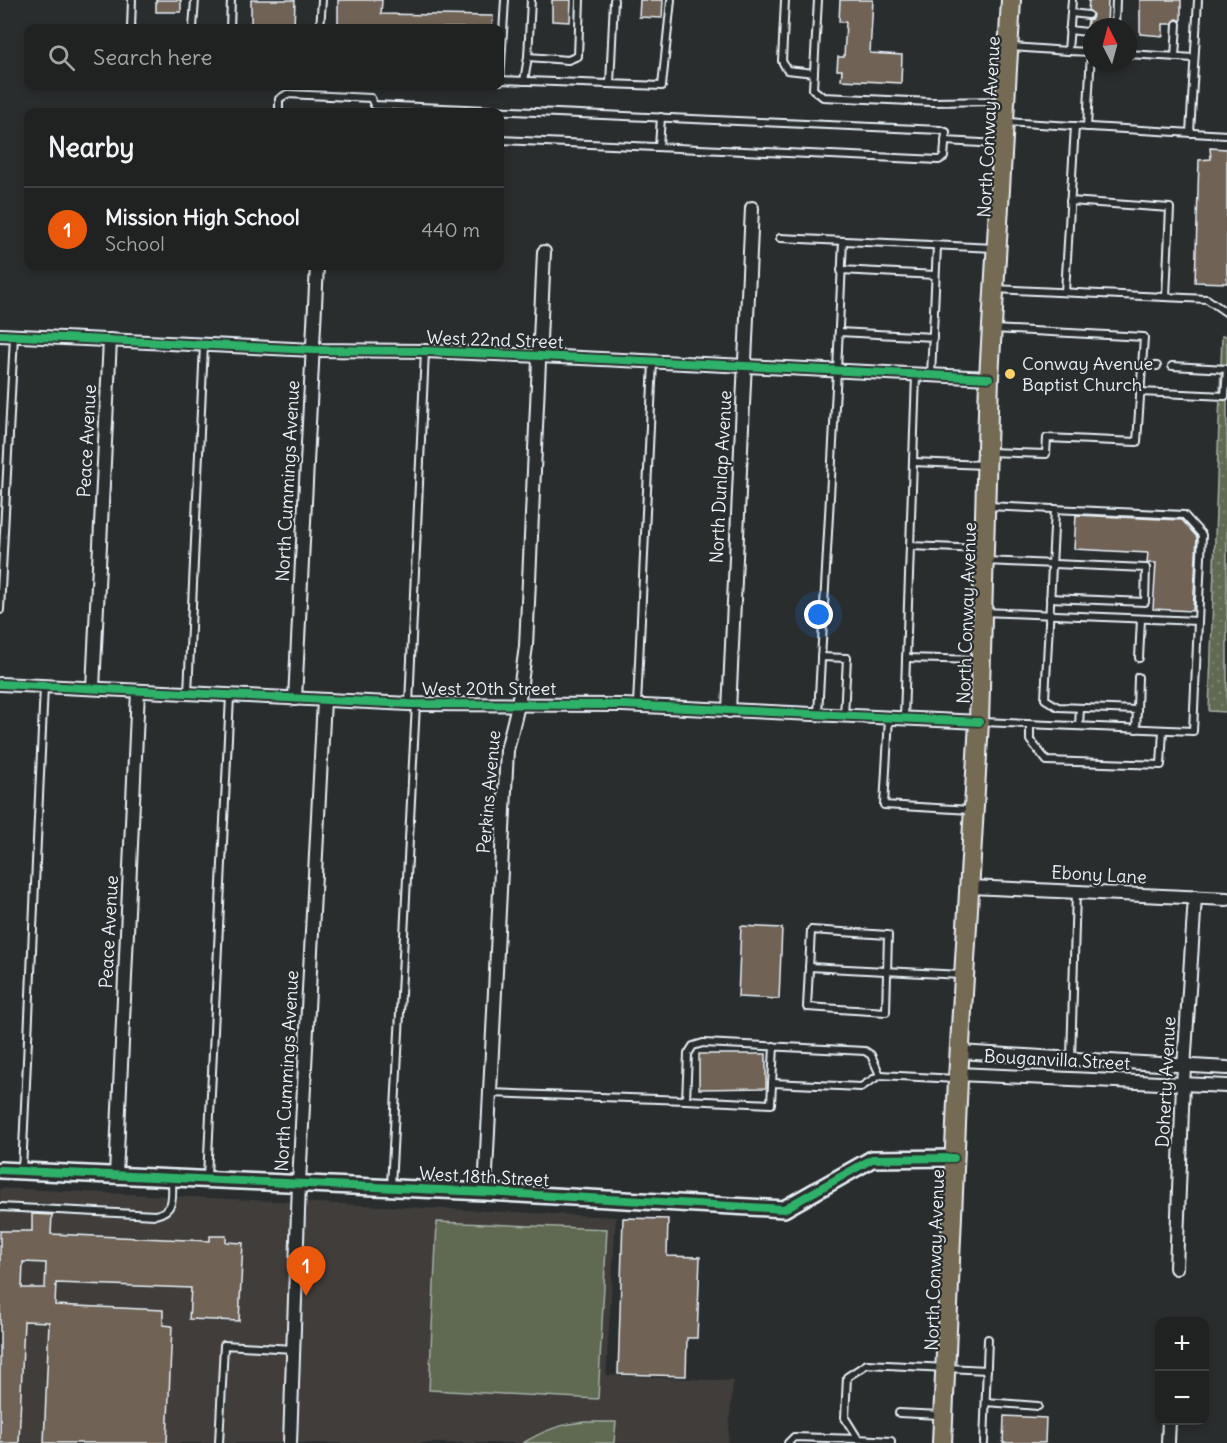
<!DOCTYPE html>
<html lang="en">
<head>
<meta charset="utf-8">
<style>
	body { margin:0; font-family:Delius,sans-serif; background:#282a2a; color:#f1f3f6 }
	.controls { position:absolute; right:18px; bottom:18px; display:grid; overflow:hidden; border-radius:12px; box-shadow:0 3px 9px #0003 }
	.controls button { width:54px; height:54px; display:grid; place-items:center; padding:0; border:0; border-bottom:2px solid #3d3f40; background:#202222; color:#f1f3f6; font:30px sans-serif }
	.compass { position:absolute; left:1083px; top:18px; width:54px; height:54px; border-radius:50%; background:#202222; box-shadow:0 3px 9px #0003; rotate:354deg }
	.you { position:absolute; left:819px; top:615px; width:21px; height:21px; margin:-15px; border:4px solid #fff; border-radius:50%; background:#1a73e8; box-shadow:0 0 0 9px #1a73e833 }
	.badge { display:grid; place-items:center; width:39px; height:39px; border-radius:50%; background:#ea580c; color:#fff; font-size:20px; font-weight:700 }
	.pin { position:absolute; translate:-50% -50px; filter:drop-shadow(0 2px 3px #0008) }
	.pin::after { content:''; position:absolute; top:32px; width:21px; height:18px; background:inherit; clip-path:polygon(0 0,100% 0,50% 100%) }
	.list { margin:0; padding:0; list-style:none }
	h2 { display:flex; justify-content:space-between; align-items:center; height:78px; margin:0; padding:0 24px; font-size:26px }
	h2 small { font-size:20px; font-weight:400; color:#a2a4a5 }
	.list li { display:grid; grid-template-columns:39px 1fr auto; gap:18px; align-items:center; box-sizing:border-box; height:84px; padding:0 24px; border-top:2px solid #3d3f40 }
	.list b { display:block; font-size:22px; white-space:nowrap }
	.list p { margin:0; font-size:20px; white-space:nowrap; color:#a2a4a5 }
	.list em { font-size:20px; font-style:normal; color:#a2a4a5 }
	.icon { flex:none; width:33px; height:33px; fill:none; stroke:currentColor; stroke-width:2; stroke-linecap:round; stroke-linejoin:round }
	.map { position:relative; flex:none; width:1227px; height:1443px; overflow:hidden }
	.search { position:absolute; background:#202222; box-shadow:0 3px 9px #0003; left:24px; top:24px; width:480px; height:66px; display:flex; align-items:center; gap:15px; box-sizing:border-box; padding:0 21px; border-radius:12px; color:#a2a4a5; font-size:22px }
	.panel { position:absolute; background:#202222; box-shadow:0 3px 9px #0003; left:24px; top:108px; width:480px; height:162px; border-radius:12px }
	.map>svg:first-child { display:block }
	.built { fill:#3f3e3a }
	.grass { fill:url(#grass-dots); stroke:#a4aea5; stroke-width:1.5 }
	.pitch { fill:#616b52; stroke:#a4aea5; stroke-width:1.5 }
	.building { fill:#706456; stroke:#e8f1f8; stroke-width:1.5; fill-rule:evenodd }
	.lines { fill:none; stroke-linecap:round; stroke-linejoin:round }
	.service-casing { stroke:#e8f1f8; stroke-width:10 }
	.minor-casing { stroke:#e8f1f8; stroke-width:16 }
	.tertiary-casing { stroke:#e8f1f8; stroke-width:20 }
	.primary-casing { stroke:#e8f1f8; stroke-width:22 }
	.service { stroke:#2a2d2e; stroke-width:6 }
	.minor { stroke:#2a2d2e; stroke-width:12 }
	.tertiary { stroke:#2a2d2e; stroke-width:15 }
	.primary { stroke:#746b52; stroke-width:18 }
	.cycleway-casing { stroke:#2a2d2e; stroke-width:11 }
	.cycleway { stroke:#2db169; stroke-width:8 }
	.poi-dot { fill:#ffd166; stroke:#2a2d2e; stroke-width:2 }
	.labels { text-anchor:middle; stroke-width:4.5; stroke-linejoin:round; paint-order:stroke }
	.street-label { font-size:18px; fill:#e8f1f8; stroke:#2a2d2e }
	.poi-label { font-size:18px; fill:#e8f1f8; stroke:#2a2d2e; text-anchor:start }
</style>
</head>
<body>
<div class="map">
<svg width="1227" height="1443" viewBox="0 0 1227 1443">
	<defs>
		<pattern id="grass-dots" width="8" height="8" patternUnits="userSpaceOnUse" patternTransform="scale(1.5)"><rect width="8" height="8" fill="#616b52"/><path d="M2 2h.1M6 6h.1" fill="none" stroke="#78816c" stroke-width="1.8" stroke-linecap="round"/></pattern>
	</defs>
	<rect width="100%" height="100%" fill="#2a2d2e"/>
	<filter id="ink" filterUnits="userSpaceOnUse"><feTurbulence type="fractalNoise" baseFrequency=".0167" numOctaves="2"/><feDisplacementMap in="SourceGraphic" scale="12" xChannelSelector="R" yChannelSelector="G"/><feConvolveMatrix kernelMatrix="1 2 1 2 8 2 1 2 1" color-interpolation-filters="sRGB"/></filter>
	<g filter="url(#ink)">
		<!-- built -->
		<polygon class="built" points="0,1188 616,1217 606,1375 733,1381 728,1443 0,1443"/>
		<!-- grass -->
		<polygon class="grass" points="1222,336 1227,336 1227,712 1209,711"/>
		<!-- pitch -->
		<g class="pitch">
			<polygon points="437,1222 607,1229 598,1399 429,1390"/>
			<path d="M586,1422H616L614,1443H523C543,1431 562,1423 586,1422Z"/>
		</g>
		<!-- building -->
		<g class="building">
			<rect x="156" y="0" width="25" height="12"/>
			<polygon points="251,0 295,0 294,28 251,28"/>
			<polygon points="338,0 382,0 381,14 493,16 492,28 338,28"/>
			<polygon points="552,0 571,0 570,22 552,21"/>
			<polygon points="640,0 663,0 662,18 639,17"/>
			<polygon points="840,0 873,0 870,53 902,55 901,83 841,80 842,70 837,70 838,57 844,57 846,22 839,22"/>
			<polygon points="1089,0 1108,0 1107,27 1087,27 1088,20 1092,19 1093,15 1088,10"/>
			<polygon points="1140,0 1181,0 1181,21 1177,19 1172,24 1163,24 1163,36 1140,34"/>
			<polygon points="1210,148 1227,149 1227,283 1195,282 1199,160 1211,159"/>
			<polygon points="1076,515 1182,520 1197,537 1193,611 1153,609 1156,563 1147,563 1148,553 1074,549"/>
			<polygon points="741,926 782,928 779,999 738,997"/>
			<polygon points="699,1054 766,1054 766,1088 699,1089"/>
			<path d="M32,1214L52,1215L51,1234L210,1241V1236H226V1242L243,1243L239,1321L189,1319L191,1288L56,1283L55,1305L163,1310V1325L172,1326L167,1443H44L49,1322L24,1321L19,1443H0V1231H32ZM23,1262L46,1263L45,1288H22Z"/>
			<polygon points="623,1218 668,1219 667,1256 700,1257 697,1338 687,1338 686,1376 618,1374"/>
			<polygon points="1004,1416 1046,1418 1045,1443 1003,1443"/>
		</g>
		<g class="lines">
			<!-- service casing -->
			<g class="service-casing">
				<g id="service">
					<polyline points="785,0 782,61 787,70 814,73"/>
					<polyline points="818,0 813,89 823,97 932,102 1002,101"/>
					<polyline points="1072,0 1068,51 1092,52"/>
					<polyline points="1071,13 1088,15"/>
					<polyline points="1115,27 1116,0"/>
					<polyline points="131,28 132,0"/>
					<polyline points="193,28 195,0"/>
					<polyline points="230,28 231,0"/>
					<polyline points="320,28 322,0"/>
					<polyline points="1069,30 1087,32"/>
					<polyline points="1012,47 1068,51"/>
					<polyline points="1128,54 1194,58"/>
					<polyline points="528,57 568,60 578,56 580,0"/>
					<polyline points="1175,57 1177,24"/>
					<polyline points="500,80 662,86 671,0"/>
					<polyline points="500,81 505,0"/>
					<polyline points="524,81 528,57 531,0"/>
					<polyline points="610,84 614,0"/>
					<polyline points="279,112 279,99 287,94 371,98 374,105 940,130 946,132 944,157 939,160 500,140"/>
					<polyline points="1006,122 1227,135"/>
					<polyline points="1087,127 1091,52"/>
					<polyline points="1190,133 1198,0"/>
					<polyline points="945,141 999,144"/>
					<polyline points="659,147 661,117"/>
					<polyline points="1070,201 1170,208 1166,297"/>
					<polyline points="780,238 995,248"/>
					<polyline points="841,270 935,275"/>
					<polyline points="995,289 1207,299 1227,313"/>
					<polyline points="1065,292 1075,126"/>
					<polyline points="839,332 933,337"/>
					<polyline points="1142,365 1157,366"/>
					<polyline points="931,375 937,246"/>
					<polyline points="1140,392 1225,396 1227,369 1172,366"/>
					<polyline points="988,452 1046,454 1047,438 1137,442 1144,337 993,329"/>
					<polyline points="913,462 985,465"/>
					<polyline points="1055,509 1045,699 1058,707 1137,710 1136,729"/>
					<polyline points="910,546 982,549"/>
					<polyline points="985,561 1146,568 1145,602 1050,598"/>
					<polyline points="0,610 14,336"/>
					<polyline points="983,612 1198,621"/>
					<polyline points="821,657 847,658 844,716"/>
					<polyline points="906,658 978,660"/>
					<polyline points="1139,658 1141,619"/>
					<polyline points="188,693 204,345"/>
					<polyline points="409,704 425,351"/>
					<polyline points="637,705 653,362"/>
					<polyline points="1137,710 1138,677"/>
					<polyline points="818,714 837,370 843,241"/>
					<polyline points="889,718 884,805 971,810"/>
					<polyline points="904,718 916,375"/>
					<polyline points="982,722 1193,731 1202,535 1184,515 987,506"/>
					<polyline points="1030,725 1030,740 1047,761 1161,765 1163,730"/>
					<polyline points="1079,726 1080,708"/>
					<polygon points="811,930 888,935 886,1012 807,1007"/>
					<polyline points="809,967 961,975"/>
					<polyline points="774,1046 771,1104 686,1100 688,1054 693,1046 703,1043 865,1051 871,1055 880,1075"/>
					<polyline points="1071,1058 1076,892"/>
					<polyline points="772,1083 861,1087 880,1075 957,1079"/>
					<polyline points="490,1093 686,1100"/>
					<polyline points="22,1171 44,686"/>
					<polyline points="207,1177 230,696"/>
					<polyline points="391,1187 416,704"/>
					<path d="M0,1207L155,1215C176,1211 172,1196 172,1178"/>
					<polyline points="986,1402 1038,1406"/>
					<polyline points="899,1413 940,1415"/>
					<polyline points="219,1443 224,1345 293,1349"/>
					<polyline points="788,1443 794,1437 858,1439"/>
					<polyline points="891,1443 891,1441 858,1439 845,1418 847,1377 867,1364 987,1370"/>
					<polyline points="984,1443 988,1339"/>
				</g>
			</g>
			<!-- minor casing -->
			<g class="minor-casing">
				<g id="minor">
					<polyline points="0,335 313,350 425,351 540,356 989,378"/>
					<polyline points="0,684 409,704 623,705 979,722"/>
					<polyline points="93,688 110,340"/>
					<polyline points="295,699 317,266"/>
					<polyline points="729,711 752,208"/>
					<polyline points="970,887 1227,899"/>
					<polyline points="959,1052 1227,1068"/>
					<polyline points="958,1074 1227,1086"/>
					<polyline points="116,1175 138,691"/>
					<polyline points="485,1192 507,750 518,705 526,646 544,252"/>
					<polyline points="1176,1268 1183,1084 1195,897"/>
					<polyline points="290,1443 299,1183 324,700"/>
					<polyline points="1168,1443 1169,1420"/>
				</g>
			</g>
			<!-- tertiary casing -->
			<g class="tertiary-casing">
				<polyline id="tertiary" points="0,1170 485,1192 784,1209 872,1159 954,1158"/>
			</g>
			<!-- primary casing -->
			<g class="primary-casing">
				<polyline id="primary" points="942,1443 958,1079 979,722 989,378 1011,0"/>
			</g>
			<!-- service -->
			<use href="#service" class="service"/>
			<!-- minor -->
			<use href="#minor" class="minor"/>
			<!-- tertiary -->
			<use href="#tertiary" class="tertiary"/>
			<!-- primary -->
			<use href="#primary" class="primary"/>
			<!-- cycleway casing -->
			<g class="cycleway-casing">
				<g id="cycleway">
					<polyline points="0,335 313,350 425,351 540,356 989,378"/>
					<polyline points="0,684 409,704 623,705 979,722"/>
					<polyline points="0,1170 485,1192 784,1209 872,1159 954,1158"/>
				</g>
			</g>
			<!-- cycleway -->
			<use href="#cycleway" class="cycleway"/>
		</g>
	</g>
	<!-- markers -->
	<circle class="poi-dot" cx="1010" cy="374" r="6"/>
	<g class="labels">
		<!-- street labels -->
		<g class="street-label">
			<text transform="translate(989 127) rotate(-87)" y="6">North Conway Avenue</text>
			<text transform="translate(495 340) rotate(2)" y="6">West 22nd Street</text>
			<text transform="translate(87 441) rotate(-87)" y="6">Peace Avenue</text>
			<text transform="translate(721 477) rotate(-87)" y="6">North Dunlap Avenue</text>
			<text transform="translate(288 481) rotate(-87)" y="6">North Cummings Avenue</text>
			<text transform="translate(967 613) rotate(-88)" y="6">North Conway Avenue</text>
			<text x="489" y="695">West 20th Street</text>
			<text transform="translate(489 792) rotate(-85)" y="6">Perkins Avenue</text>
			<text transform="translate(1099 875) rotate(3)" y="6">Ebony Lane</text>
			<text transform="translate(109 932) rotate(-87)" y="6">Peace Avenue</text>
			<text transform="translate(1057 1060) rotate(3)" y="6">Bouganvilla Street</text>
			<text transform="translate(287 1071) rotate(-87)" y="6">North Cummings Avenue</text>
			<text transform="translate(1166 1082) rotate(-87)" y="6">Doherty Avenue</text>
			<text transform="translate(484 1177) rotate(3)" y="6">West 18th Street</text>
			<text transform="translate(935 1260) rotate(-88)" y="6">North Conway Avenue</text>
		</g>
		<!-- poi labels -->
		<g class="poi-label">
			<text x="1022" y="370">Conway Avenue<tspan x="1022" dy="21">Baptist Church</tspan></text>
		</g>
	</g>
</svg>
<div class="controls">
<button>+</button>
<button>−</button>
</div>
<svg class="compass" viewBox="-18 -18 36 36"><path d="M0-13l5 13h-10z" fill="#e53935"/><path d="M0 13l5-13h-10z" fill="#a2a4a5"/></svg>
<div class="you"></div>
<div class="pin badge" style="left:306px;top:1296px">1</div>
<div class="search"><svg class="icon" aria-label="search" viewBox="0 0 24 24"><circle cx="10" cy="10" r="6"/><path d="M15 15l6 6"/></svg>Search here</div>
<section class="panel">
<h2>Nearby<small></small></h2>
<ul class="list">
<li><span class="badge">1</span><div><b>Mission High School</b><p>School</p></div><em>440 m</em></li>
</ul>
</section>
</div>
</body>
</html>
